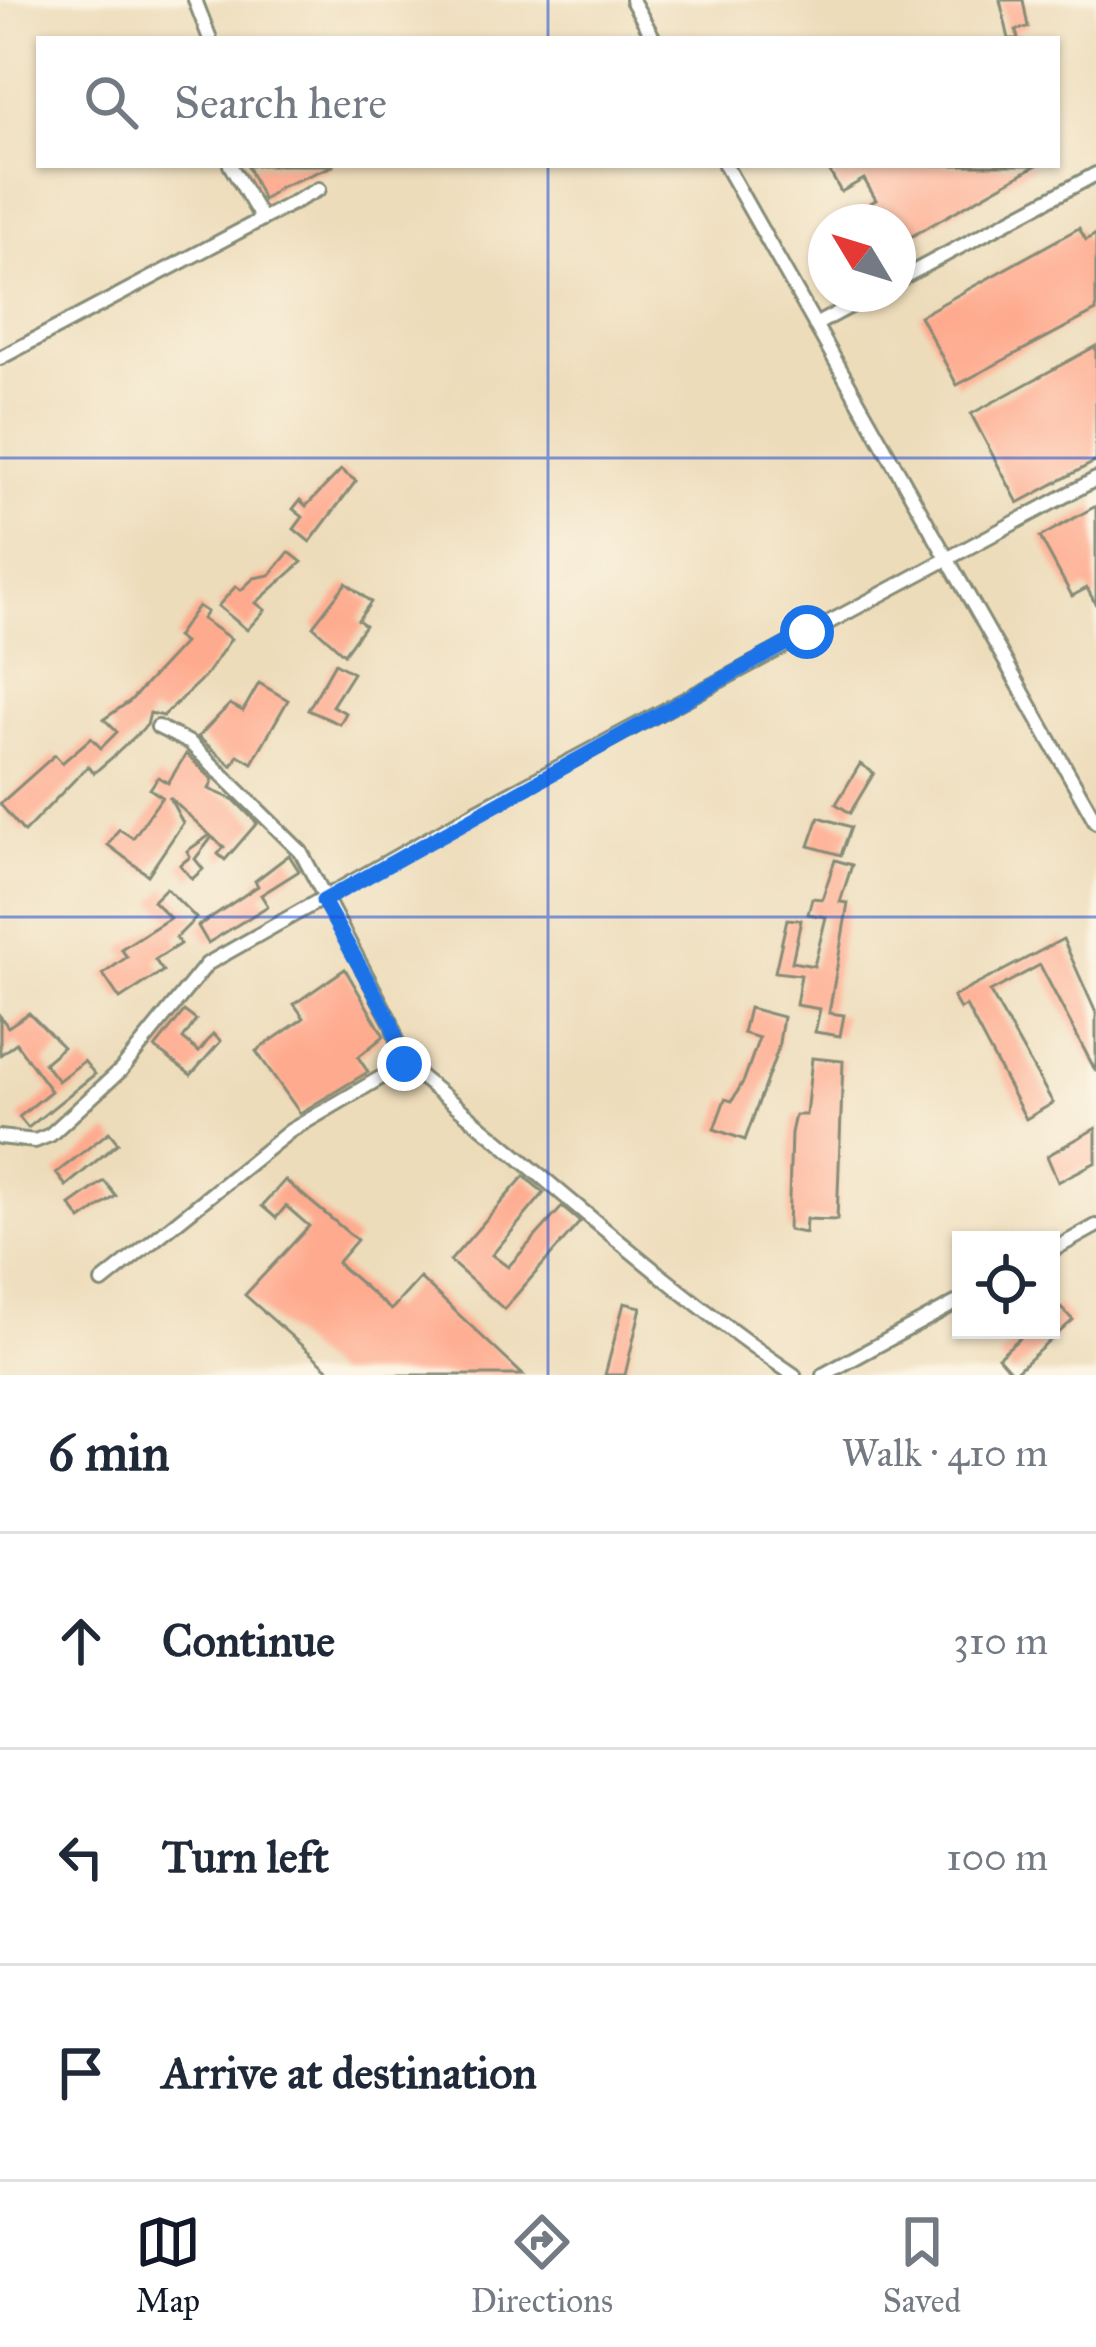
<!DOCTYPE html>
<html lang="en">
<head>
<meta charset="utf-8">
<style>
	body { margin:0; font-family:"IM FELL Great Primer",serif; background:#f6f6f7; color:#1f2937 }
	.controls { position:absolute; right:36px; bottom:36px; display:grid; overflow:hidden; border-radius:0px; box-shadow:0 3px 9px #0004 }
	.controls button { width:108px; height:108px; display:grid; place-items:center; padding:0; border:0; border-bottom:3px solid #e0e1e3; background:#fff; color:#1f2937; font:60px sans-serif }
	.compass { position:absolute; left:808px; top:204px; width:108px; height:108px; border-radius:50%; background:#fff; box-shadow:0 3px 9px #0004; rotate:308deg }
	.stop { position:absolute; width:36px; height:36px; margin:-27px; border:9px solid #1a73e8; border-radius:50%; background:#fff }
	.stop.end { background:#1a73e8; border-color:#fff; box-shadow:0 3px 12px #0008 }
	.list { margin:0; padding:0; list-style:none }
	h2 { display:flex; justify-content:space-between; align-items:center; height:156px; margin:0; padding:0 48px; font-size:51px }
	h2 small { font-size:39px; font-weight:400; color:#747a83 }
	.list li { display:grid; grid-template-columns:78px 1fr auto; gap:36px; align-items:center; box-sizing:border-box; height:216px; padding:0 48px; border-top:3px solid #e0e1e3 }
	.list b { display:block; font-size:45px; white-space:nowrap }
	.list em { font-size:39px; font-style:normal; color:#747a83 }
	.icon { flex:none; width:66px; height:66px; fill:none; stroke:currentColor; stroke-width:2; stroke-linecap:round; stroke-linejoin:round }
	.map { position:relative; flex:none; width:1096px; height:1375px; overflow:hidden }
	.search { position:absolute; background:#fff; box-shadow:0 3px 9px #0004; left:36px; right:36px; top:36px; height:132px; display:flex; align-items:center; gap:30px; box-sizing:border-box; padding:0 42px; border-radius:0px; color:#747a83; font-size:45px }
	.sheet { height:804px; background:#fff }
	nav { display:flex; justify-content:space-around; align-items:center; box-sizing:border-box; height:168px; border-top:3px solid #e0e1e3; background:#fff; font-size:33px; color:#747a83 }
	nav a { display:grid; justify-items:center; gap:6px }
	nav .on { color:#111827 }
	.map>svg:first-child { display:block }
	.building { fill:#feaa8e }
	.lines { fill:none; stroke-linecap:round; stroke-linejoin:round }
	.minor-casing { stroke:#868c77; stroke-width:18 }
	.minor { stroke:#fff; stroke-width:12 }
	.route { stroke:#1a73e8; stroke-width:15 }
	.grid { fill:none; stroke:#1d4ed8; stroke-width:3; stroke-opacity:0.55 }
</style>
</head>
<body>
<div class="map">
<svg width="1096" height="1375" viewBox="0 0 1096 1375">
	<rect width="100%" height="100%" fill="#fcf5e5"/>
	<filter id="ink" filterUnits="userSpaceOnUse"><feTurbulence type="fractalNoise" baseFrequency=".00833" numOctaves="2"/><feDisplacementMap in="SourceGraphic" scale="24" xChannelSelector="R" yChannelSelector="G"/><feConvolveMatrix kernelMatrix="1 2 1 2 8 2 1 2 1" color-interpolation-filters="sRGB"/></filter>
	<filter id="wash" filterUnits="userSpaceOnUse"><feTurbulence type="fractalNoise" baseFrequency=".004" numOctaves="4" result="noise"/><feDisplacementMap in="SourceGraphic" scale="48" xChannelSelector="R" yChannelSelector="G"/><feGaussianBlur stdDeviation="2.7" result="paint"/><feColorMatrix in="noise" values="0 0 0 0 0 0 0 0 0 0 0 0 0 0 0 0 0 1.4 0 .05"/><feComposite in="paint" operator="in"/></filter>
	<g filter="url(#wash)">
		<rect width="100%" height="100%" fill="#eddcba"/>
		<g id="blocks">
			<!-- building -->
			<g class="building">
				<polygon points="1000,0 1023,0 1028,27 1016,30 1018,39 1009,39"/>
				<polygon points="247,165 333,165 333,166 280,187 263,200"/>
				<polygon points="826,165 1037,165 898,244 898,222 853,222 849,215 876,200 864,179 841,192"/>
				<polygon points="1079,228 1086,240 1096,234 1096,311 957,385 920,316"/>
				<polygon points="1096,346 1096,461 1018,503 971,414"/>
				<polygon points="341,470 356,481 310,542 294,529 303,517 293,509 300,500 306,506"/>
				<polygon points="1096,506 1096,605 1087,588 1072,596 1040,537"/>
				<polygon points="289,552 302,562 256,603 265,610 247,630 218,606 236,586 241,590 254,578 270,575"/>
				<polygon points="346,583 371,602 358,620 365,625 344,654 313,626"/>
				<polygon points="198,606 207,612 202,619 231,639 205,676 163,716 150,713 147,725 114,756 94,773 88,766 24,832 0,804 55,755 62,763 91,738 101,748 117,732 104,719 130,701 184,643 176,637"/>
				<polygon points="335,663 353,673 332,706 346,713 340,724 308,710"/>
				<polygon points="259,683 288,700 252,763 238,755 232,766 198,737 230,704 243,711"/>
				<polygon points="186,754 213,780 209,789 234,800 257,823 225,860 218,854 224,847 212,837 195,859 203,869 192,879 180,865 190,857 187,851 210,835 169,797 183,823 148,875 108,845 119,829 133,838 162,797 150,789 158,777 168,783"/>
				<polygon points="860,764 874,773 850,813 836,804"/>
				<polygon points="819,817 851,827 841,855 809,846"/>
				<polygon points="289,855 299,871 261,895 268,906 208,943 198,926 258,886 255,881"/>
				<polygon points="835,860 852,865 840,902 848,903 829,1013 844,1015 840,1036 815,1032 820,1009 796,1005 801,975 775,972 787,919 801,920 792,962 814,966 826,917 808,914 812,898 822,899"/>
				<polygon points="166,888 196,918 176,938 180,944 155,960 163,971 120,999 103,974 127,957 121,949 170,918 153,901"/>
				<polygon points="1063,939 1096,1013 1096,1072 1040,965 990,992 1053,1103 1026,1119 966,1006 960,1009 953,997"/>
				<polygon points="345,969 384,1036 358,1057 368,1072 300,1113 256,1051 304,1018 294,1004"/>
				<polygon points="749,1008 783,1017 778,1049 745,1140 714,1129 725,1099 732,1101 744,1080 759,1038 743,1033"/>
				<polygon points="184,1011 196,1020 183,1039 199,1052 213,1034 221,1041 191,1075 155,1048"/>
				<polygon points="29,1013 63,1047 44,1063 58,1081 84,1061 95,1074 28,1128 19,1117 51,1091 16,1043 0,1055 0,1016 8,1027"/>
				<polygon points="812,1058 843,1061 837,1220 806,1219 805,1233 788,1230 791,1133 795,1115 806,1115"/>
				<polygon points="1096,1128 1096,1162 1058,1182 1047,1156"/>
				<polygon points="109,1132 118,1143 66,1186 56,1173"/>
				<polygon points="524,1176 544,1193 492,1255 508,1267 562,1207 580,1222 504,1309 450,1261"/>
				<polygon points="285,1180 357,1240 337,1263 391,1310 420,1278 523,1375 335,1375 245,1295 309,1226 286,1206 276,1218 262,1206"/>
				<polygon points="104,1181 116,1196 81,1220 70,1205"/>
				<polygon points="624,1303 641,1307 625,1375 605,1375"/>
				<polygon points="1058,1305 1073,1320 1013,1374 998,1357 1029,1330 1051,1330 1051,1311"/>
			</g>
		</g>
	</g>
	<g filter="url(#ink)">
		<use href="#blocks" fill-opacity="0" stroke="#868c77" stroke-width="3"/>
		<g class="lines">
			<!-- minor casing -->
			<g class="minor-casing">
				<g id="minor">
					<polyline points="195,0 210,39"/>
					<polyline points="632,0 654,39"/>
					<polyline points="230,165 262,219"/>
					<polyline points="725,165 1096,822"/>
					<polyline points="898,280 1096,174"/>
					<polyline points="815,325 873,294"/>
					<polyline points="0,358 319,189"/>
					<path d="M404,1064C535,1166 657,1282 794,1375"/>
					<polyline points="0,1137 35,1141 50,1135 121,1070 207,964 477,811 1096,479"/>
					<polyline points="1051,1251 1096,1226"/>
					<polyline points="102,1282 290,1131 404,1064 391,1022 301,852 190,743 158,727"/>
					<polyline points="823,1375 961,1300"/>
				</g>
			</g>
			<!-- minor -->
			<use href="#minor" class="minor"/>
		</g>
	</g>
	<g class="lines" filter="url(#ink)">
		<!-- route -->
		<polyline class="route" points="404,1064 391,1022 323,901 807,632"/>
	</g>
	<!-- grid -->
	<path class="grid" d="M548,0V39M548,165V1375M0,458H1096M0,917H1096"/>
</svg>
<div class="controls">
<button><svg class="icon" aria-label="locate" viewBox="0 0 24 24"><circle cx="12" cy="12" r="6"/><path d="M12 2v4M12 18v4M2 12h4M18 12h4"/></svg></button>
</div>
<svg class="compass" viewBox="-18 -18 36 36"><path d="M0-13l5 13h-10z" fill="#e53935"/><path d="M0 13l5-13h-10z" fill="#747a83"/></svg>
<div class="stop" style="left:807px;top:632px"></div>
<div class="stop end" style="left:404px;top:1064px"></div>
<div class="search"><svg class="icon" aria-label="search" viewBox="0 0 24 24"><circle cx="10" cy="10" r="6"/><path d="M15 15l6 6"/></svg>Search here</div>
</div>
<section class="sheet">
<h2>6 min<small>Walk · 410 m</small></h2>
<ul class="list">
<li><svg class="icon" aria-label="ahead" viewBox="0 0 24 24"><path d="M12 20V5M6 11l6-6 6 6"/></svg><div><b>Continue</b></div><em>310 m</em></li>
<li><svg class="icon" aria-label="left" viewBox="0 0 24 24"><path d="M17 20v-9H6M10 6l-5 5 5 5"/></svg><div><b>Turn left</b></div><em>100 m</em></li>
<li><svg class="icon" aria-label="arrive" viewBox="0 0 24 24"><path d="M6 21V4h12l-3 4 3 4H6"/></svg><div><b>Arrive at destination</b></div></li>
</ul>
</section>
<nav>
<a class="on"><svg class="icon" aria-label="map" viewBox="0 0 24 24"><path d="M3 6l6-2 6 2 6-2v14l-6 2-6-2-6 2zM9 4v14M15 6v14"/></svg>Map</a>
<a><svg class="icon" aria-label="directions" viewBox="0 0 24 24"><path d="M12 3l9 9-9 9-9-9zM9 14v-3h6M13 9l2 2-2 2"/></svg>Directions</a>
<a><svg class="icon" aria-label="saved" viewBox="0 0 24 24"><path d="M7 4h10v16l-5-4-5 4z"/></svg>Saved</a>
</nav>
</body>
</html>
